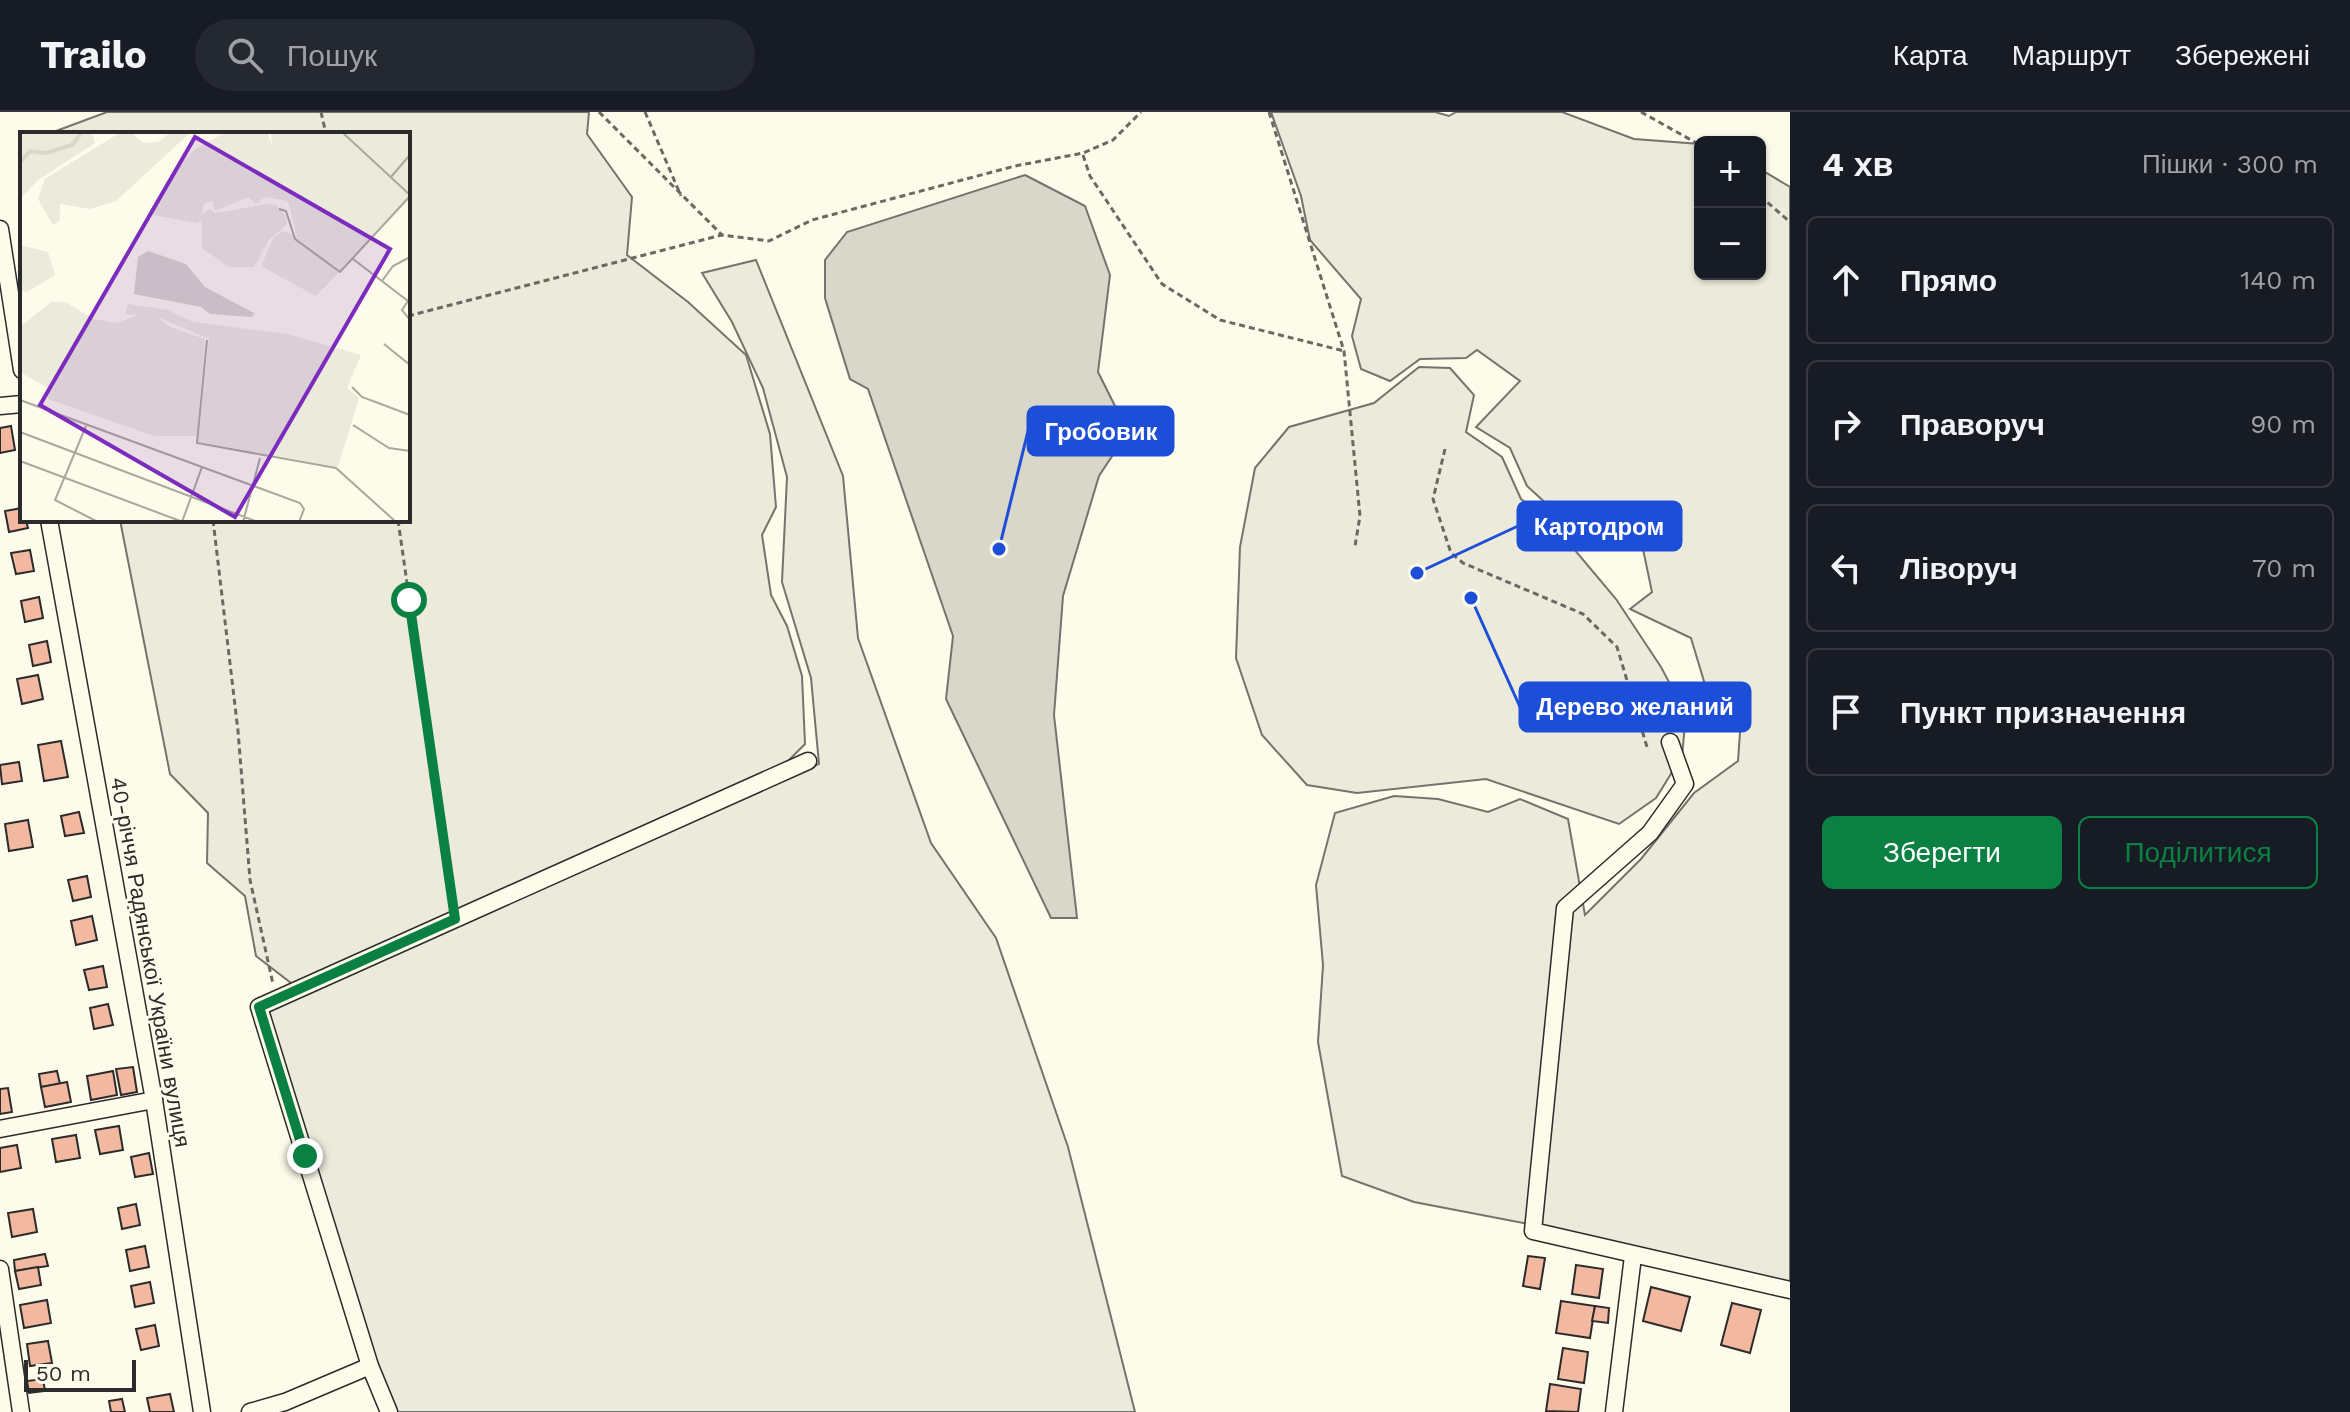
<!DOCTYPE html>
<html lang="uk">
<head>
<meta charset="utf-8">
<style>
	body { margin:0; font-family:"Work Sans",sans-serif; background:#242831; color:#f1f3f6 }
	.controls { position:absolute; right:24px; top:24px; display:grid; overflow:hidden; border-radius:12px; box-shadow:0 2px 6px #0004 }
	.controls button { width:72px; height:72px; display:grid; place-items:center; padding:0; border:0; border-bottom:2px solid #363941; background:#171b24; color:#f1f3f6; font:40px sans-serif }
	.scale { position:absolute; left:24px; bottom:20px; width:112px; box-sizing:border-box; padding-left:8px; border:4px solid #2b2b2b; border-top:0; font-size:22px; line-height:28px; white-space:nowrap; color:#2b2b2b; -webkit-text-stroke:6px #fdfbea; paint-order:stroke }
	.stop { position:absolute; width:24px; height:24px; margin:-18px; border:6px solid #0b8043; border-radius:50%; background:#fff }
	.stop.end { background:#0b8043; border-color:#fff; box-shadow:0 2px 8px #0008 }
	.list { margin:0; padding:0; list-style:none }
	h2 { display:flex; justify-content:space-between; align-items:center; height:104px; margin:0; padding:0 32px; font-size:34px }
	h2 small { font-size:26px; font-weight:400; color:#9ea1a6 }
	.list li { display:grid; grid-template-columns:52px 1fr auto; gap:24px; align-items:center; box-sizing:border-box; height:128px; margin:0 16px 16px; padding:0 16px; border:2px solid #363941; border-radius:12px }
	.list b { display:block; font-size:30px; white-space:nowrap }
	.list em { font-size:26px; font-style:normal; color:#9ea1a6 }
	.actions { display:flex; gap:16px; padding:24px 32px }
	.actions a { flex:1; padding:18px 0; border:2px solid #0b8043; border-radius:12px; text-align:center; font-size:28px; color:#0b8043 }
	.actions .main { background:#0b8043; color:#fff }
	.icon { flex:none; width:44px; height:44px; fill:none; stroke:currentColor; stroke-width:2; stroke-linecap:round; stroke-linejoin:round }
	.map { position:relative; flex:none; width:1790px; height:1300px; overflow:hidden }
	header { display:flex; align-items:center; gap:48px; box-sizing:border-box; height:112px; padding:0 40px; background:#171b24; border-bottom:2px solid #363941 }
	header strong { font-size:38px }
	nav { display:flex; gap:44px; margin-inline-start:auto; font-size:28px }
	.search { width:560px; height:72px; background:#242831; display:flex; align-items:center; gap:20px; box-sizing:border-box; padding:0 28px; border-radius:44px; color:#9ea1a6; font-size:30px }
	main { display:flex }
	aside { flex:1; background:#171b24 }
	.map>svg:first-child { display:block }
	.green { fill:#ecebdb; stroke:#74746e; stroke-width:2 }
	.water { fill:#d8d7c9; stroke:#74746e; stroke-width:2 }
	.building { fill:#f2b8a0; stroke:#2b2b2b; stroke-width:2 }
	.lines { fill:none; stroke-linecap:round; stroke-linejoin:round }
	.minor-casing { stroke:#2b2b2b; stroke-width:19 }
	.path { stroke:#6a6964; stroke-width:3; stroke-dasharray:6 4; stroke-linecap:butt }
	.minor { stroke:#fdfbea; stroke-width:16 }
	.route { stroke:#0b8043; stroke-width:10 }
	.labels { text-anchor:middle; stroke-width:6; stroke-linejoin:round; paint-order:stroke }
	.street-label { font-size:22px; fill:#2b2b2b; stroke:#fdfbea }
	.inset-river { fill:none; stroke:#d8d7c9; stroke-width:4 }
	.inset-road { fill:none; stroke:#a9a89e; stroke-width:2 }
	.view { fill:#7b2cbf; fill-opacity:0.15; stroke:#7b2cbf; stroke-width:4 }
	.inset-edge { fill:none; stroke:#2b2b2b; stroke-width:4 }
	.leader { fill:none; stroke:#1d4ed8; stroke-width:3 }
	.callout-dot { fill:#1d4ed8; stroke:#fdfbea; stroke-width:3 }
	.callout { fill:#1d4ed8; stroke:#1d4ed8; stroke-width:3 }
	.callout-label { font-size:24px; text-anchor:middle; font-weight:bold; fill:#fff }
</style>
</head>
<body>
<header>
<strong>Trailo</strong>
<div class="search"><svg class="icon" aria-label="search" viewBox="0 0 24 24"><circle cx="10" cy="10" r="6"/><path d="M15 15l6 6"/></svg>Пошук</div>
<nav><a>Карта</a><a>Маршрут</a><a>Збережені</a></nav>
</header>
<main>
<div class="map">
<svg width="1790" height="1300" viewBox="0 0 1790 1300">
	<rect width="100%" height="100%" fill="#fdfbea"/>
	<!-- green -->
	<g class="green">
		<polygon points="107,0 589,0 587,22 632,85 627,143 688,190 746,243 770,322 776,395 762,423 771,483 787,514 802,564 805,632 779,658 295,874 256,844 245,784 207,751 208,701 170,662 120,408 408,408 408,22 48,22"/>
		<polygon points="1271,0 1435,0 1449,4 1456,0 1562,0 1634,27 1700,32 1700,162 1760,162 1760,57 1790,75 1790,1180 1560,1118 1414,1090 1342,1064 1318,930 1323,853 1316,773 1335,701 1394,684 1438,687 1488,700 1520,687 1568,707 1585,803 1641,747 1694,681 1738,649 1741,606 1709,586 1691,526 1630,497 1652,480 1643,437 1592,401 1550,395 1527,374 1510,336 1476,315 1520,269 1477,238 1466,246 1420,247 1390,269 1361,257 1352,224 1361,187 1310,128 1301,84"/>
		<polygon points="756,148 843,364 858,526 931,731 996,826 1068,1035 1135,1300 393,1300 380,1268 266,897 819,652 811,566 782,470 787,365 763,276 732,210 702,161"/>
		<polygon points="1419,255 1450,256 1474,283 1466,320 1502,345 1521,387 1548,406 1616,487 1661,555 1686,602 1682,644 1656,686 1619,712 1486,667 1357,681 1307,673 1262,623 1236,546 1240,435 1255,356 1289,315 1374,291"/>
	</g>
	<!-- water -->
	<polygon class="water" points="1025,63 1085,94 1110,163 1098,260 1128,320 1099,364 1063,484 1054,603 1077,806 1051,806 946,587 953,524 868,277 850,267 825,186 825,148 847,120"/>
	<!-- building -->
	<g class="building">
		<polygon points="11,314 15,338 0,341 0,316"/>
		<polygon points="22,396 22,408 26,408 28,416 9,420 5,399"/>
		<polygon points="30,438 34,459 16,462 11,441"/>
		<polygon points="39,485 43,506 25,510 21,489"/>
		<polygon points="47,529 51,550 33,554 29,533"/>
		<polygon points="38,563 43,587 22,592 17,567"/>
		<polygon points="61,629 68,665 44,669 38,633"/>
		<polygon points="19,650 22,669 2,672 0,653"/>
		<polygon points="79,700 84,721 65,724 61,704"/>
		<polygon points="28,708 33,735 9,739 5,712"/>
		<polygon points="87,764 91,785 73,789 68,768"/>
		<polygon points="92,804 97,828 76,833 71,809"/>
		<polygon points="103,854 107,875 89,878 84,858"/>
		<polygon points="108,892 113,913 94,917 90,896"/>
		<polygon points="133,955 137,980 121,983 116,957"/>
		<polygon points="57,959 60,972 41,975 39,962"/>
		<polygon points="113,959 117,983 91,988 87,964"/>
		<polygon points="67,970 71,990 45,995 41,975"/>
		<polygon points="8,976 12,1000 0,1002 0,977"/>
		<polygon points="119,1014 123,1038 100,1042 95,1018"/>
		<polygon points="76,1023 80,1046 56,1050 52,1027"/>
		<polygon points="17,1033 21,1056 0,1060 0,1036"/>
		<polygon points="149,1041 153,1062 135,1065 131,1045"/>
		<polygon points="136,1092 140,1113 122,1117 118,1096"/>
		<polygon points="33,1097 37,1120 12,1125 8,1101"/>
		<polygon points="145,1134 149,1155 130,1159 126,1138"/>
		<polygon points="45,1142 48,1154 15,1159 14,1148"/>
		<polygon points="1528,1144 1545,1146 1540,1177 1523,1174"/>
		<polygon points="1576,1153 1603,1157 1599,1186 1572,1182"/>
		<polygon points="38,1155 41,1173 19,1177 15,1159"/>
		<polygon points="150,1170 154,1191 135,1195 131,1174"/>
		<polygon points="1651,1175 1690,1185 1681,1219 1643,1209"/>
		<polygon points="47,1188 51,1211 24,1216 20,1193"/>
		<polygon points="1561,1189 1595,1194 1590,1226 1556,1221"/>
		<polygon points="1732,1191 1761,1198 1750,1241 1721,1233"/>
		<polygon points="1595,1194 1609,1196 1608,1211 1592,1209"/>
		<polygon points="155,1213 159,1234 141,1238 136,1217"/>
		<polygon points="48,1229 52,1251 30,1254 27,1232"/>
		<polygon points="1563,1236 1588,1240 1584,1271 1558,1267"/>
		<polygon points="43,1267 45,1279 29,1281 27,1269"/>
		<polygon points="1550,1272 1581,1277 1578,1300 1546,1299"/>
		<polygon points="170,1282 174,1300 150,1300 147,1286"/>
		<polygon points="122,1287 125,1300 111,1300 109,1289"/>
	</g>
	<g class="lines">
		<!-- minor casing -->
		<g class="minor-casing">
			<g id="minor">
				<polyline points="0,117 22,258"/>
				<polyline points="0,294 22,292"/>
				<polyline points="49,408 154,988 202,1300"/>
				<polyline points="1670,630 1685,672 1650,721 1565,796 1533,1119 1790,1178"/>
				<polyline points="0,1017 154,988"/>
				<polyline points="0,1157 21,1300"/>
				<polyline points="250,1300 285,1290 370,1254"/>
				<polyline points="389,1300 370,1254 259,895 808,649"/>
				<polyline points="1614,1300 1633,1144"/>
			</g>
		</g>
		<!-- path -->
		<g class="path">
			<polyline points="321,0 326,22"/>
			<polyline points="599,0 722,123"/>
			<polyline points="645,0 681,84"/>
			<polyline points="1269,0 1344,239 1360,404 1355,434"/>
			<polyline points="1641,0 1700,33"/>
			<polyline points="1083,43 1090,64 1162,172 1220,208 1344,239"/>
			<polyline points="1760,84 1790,110"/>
			<polyline points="408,204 722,123 769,129 812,108 1015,54 1083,41 1113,28 1141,0"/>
			<polyline points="1445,337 1433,387 1451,441 1463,451 1583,502 1617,535 1647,635"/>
			<polyline points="213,408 238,619 250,768 273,872"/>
			<polyline points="398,408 453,792"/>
		</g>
		<!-- minor -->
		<use href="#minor" class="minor"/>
	</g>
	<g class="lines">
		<!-- route -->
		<polyline class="route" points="305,1044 259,895 455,807 409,488"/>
	</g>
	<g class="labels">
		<!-- street labels -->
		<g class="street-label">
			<text transform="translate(151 850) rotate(80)" y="8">40-річчя Радянської України вулиця</text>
		</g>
	</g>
	<!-- overview -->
	<g transform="translate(20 20)">
		<rect width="390" height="390" fill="#fdfbea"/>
		<path d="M5,0L72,1L75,11L18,48L0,67V3ZM101,0H111L123,11L138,10L151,0H171L96,69L70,77L40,72V89L33,93L18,67L25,47ZM206,0H247L252,14L251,0H390V67L296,164L241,134L254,105L262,99L277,104L268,69L245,65L236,72L228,65L195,79L192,69L184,72L181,83L190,77L195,81L247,72L256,73L266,84L267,92L249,108L234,135H209L182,116V88L176,91L128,82L146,50L174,18ZM0,113L28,120L35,143L7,160L0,158ZM31,170H45L74,187L96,191L119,183L105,182L108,172L148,178L173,190L268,202L341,223L327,256L339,266L318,335L178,310L189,207L138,185L150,195L185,207L177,304H134L28,267L30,257L0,240V195Z" fill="#ecebdb"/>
		<path d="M128,119L166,132L185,155L234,181L232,185L190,182L181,175L114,162L118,125Z" fill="#d8d7c9"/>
		<path class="inset-river" d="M0,30L10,19L26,21L52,13L62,0"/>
		<path class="inset-road" d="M322,0L390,63M371,45L389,24M259,77L266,79L275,107L320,140L390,64M333,127L388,169L382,178L390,188M362,149L373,134L390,125M187,208L177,311L316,336L376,390M364,212L390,233M332,255L342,265L390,283M0,268L280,371L284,377L279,390M333,293L369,316L390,319M66,294L35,368L78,390M0,300L238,390M0,329L163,390M162,390L182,335M223,390L240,326"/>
		<path class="view" d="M175,5L370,117L215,385L20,273Z"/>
		<rect width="390" height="390" class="inset-edge"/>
	</g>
	<!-- callouts -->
	<path class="leader" d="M999 437L1028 319M1417 461L1518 414M1471 486L1520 595"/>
	<g class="callout-dot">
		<circle cx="999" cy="437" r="8"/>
		<circle cx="1417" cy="461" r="8"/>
		<circle cx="1471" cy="486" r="8"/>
	</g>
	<g class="callout">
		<rect x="1028" y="295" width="145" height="48" rx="8"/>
		<rect x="1518" y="390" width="163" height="48" rx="8"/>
		<rect x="1520" y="571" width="230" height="48" rx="8"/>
	</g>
	<g class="callout-label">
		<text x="1101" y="328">Гробовик</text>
		<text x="1599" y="423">Картодром</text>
		<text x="1635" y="603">Дерево желаний</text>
	</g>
</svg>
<div class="controls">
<button>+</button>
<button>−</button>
</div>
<div class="scale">50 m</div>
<div class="stop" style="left:409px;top:488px"></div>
<div class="stop end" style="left:305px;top:1044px"></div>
</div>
<aside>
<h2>4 хв<small>Пішки · 300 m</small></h2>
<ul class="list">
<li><svg class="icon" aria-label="ahead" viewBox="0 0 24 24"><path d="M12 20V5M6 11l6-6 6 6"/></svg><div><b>Прямо</b></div><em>140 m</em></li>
<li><svg class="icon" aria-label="right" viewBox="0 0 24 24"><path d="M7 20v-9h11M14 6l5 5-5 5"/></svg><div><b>Праворуч</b></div><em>90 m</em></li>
<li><svg class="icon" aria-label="left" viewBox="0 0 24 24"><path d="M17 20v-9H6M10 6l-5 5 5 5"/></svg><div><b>Ліворуч</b></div><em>70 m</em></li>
<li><svg class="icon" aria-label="arrive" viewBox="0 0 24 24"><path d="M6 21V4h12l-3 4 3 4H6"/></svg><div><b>Пункт призначення</b></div></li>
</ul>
<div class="actions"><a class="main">Зберегти</a><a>Поділитися</a></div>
</aside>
</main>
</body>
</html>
